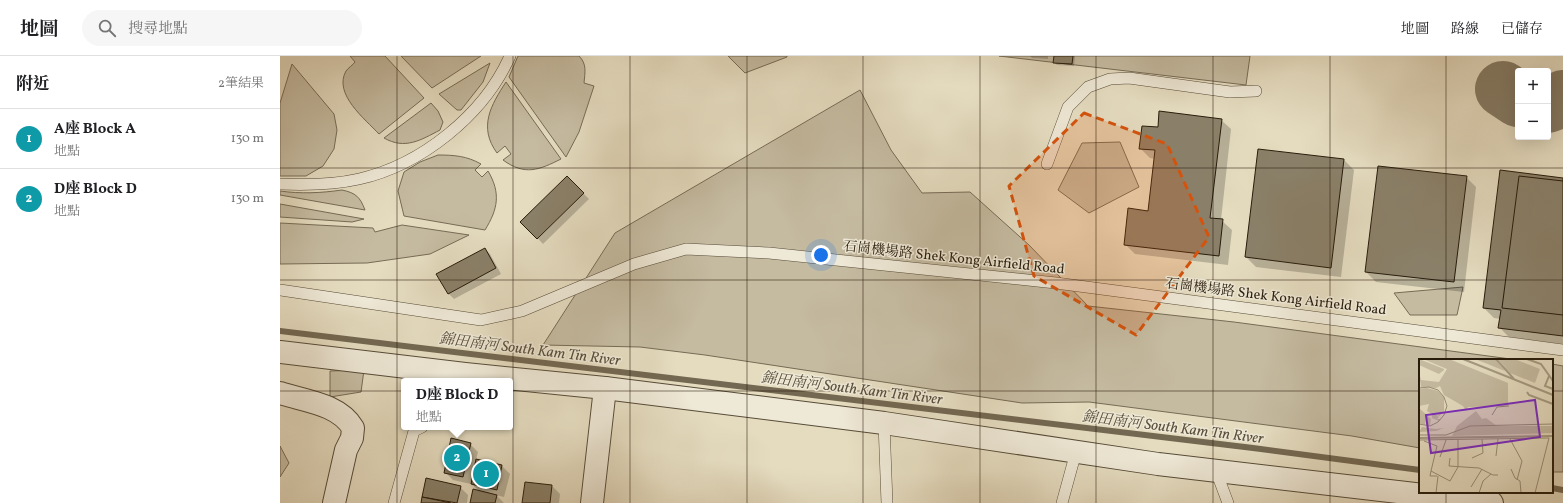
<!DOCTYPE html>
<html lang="zh-TW">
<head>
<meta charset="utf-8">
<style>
	body { margin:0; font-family:Vollkorn,"Noto Serif TC",serif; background:#f6f6f6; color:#202124 }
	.controls { position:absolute; right:12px; top:12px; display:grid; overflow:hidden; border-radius:4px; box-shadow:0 4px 16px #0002 }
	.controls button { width:36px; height:36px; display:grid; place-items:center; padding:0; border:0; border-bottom:1px solid #e0e0e0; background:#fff; color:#202124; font:20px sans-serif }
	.you { position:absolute; left:541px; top:199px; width:14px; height:14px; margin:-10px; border:3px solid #fff; border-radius:50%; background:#1a73e8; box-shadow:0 0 0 6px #1a73e833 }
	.badge { display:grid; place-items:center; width:26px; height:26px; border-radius:50%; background:#b45309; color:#fff; font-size:13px; font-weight:700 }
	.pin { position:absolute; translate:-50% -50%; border:2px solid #fff; box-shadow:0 1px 4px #0006 }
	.popup { position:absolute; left:121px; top:322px; width:112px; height:52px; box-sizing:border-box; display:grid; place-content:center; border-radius:4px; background:#fff; filter:drop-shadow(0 1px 3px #0005); font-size:13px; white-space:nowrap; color:#757577 }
	.popup b { font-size:15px; color:#202124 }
	.popup::after { content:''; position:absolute; left:50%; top:100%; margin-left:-8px; border:8px solid transparent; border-top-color:#fff }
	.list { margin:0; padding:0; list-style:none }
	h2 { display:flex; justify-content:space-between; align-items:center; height:52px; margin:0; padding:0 16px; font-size:17px }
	h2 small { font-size:13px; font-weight:400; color:#757577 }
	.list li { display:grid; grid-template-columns:26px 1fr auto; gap:12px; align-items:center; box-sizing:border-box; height:60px; padding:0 16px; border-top:1px solid #e0e0e0 }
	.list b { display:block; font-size:15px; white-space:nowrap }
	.list p { margin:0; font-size:13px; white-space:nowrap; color:#757577 }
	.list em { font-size:13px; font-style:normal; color:#757577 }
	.icon { flex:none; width:22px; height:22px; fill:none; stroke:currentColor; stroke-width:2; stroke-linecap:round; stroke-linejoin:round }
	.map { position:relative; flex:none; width:1283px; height:447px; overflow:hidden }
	header { display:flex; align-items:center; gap:24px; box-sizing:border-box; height:56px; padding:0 20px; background:#fff; border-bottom:1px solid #e0e0e0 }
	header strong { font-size:19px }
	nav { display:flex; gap:22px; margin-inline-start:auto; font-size:14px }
	.search { width:280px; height:36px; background:#f6f6f6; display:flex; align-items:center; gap:10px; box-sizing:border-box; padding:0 14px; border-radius:22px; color:#757577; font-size:15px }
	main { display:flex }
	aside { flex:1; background:#fff }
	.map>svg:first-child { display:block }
	.green { fill:#c5bba1; stroke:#766c56 }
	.shadow { fill:#0003 }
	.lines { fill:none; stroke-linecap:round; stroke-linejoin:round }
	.stream { stroke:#736852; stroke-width:6 }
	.taxiway { stroke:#867c66; stroke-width:56 }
	.building { fill:#8a8069; stroke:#281c0b }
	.lane-casing { stroke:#574c38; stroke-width:12 }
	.street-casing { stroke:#574c38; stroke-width:24 }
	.lane { stroke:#eee8d6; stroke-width:11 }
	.street { stroke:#eee8d6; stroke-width:22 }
	.marked { fill:#d5530c; fill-opacity:0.2; stroke:#d5530c; stroke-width:3; stroke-dasharray:8 5; stroke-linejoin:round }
	.grid { fill:none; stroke:#281c0b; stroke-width:1; stroke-opacity:0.55 }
	.labels { text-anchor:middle; stroke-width:3; stroke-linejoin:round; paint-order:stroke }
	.street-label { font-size:14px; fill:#281c0b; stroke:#eee8d6 }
	.water-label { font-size:15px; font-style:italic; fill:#5a4f3b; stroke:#eee8d6 }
	.inset-river { fill:none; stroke:#a59b82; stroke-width:2 }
	.inset-road { fill:none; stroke:#998f78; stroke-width:1 }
	.view { fill:#7b2cbf; fill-opacity:0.15; stroke:#7b2cbf; stroke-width:2 }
	.inset-edge { fill:none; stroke:#281c0b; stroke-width:2 }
</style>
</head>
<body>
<header>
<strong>地圖</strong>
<div class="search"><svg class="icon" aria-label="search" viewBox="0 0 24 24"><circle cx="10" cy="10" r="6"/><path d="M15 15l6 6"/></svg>搜尋地點</div>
<nav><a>地圖</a><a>路線</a><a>已儲存</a></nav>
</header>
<main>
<aside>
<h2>附近<small>2筆結果</small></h2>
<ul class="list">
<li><span class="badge" style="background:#0f9aa8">1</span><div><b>A座 Block A</b><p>地點</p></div><em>130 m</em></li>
<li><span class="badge" style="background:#0f9aa8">2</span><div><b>D座 Block D</b><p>地點</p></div><em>130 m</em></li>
</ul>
</aside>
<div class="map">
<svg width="1283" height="447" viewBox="0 0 1283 447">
	<rect width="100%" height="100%" fill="#e5dcc0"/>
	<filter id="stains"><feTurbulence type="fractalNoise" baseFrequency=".005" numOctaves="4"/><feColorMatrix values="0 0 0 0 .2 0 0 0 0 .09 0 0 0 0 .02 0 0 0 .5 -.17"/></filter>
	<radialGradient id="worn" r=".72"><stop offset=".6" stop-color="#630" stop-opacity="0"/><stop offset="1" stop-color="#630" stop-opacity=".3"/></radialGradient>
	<!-- green -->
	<g class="green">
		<path d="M70,0H105L144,42L99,78C85,63 53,38 66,15C68,12 73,9 75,6Z"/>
		<polygon points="121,0 201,0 152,32"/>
		<path d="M238,0H299C307,8 305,16 304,27L314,30L299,76L286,101L229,21Z"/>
		<polygon points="448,0 507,0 507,1 465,17"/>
		<polygon points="719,0 970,0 966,29"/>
		<polygon points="210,7 203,26 181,54 177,54 159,38"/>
		<polygon points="12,8 54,58 57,74 54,93 43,110 26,120 0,120 0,47"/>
		<path d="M226,26L281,103C259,114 245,120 223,104L231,98L225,90L217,97C198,71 211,49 226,26Z"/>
		<polygon points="580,34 611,94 642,137 690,136 749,189 808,250 954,266 1238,304 1140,304 1140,392 1072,380 809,346 742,347 425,299 360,291 263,289 335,177"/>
		<path d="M151,47L158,55L163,66L160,74C141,84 125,94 104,82Z"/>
		<polygon points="840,86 859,131 809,157 778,134 802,87"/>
		<path d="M158,99C174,99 187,100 201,108L195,114L202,121L208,115C221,137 218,153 205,174L124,160L118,135L124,116L140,106Z"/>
		<path d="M62,134C76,137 80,141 85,154L0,139V135C21,138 41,137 62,134Z"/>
		<polygon points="0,148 84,163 72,166 0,161"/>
		<polygon points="0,167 93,172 95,176 122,169 189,179 150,198 87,207 0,208"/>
		<polygon points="1183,231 1177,259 1130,259 1114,237"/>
		<polygon points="1272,308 1283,310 1283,416 1272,416"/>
		<polygon points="84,314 81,336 50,341 50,315"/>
		<polygon points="0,390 9,407 0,421"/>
	</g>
	<!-- shadow -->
	<g class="shadow">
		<polygon points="750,0 768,0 768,3 752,2"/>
		<polygon points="775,0 795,0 794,10 777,9 775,7"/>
		<polygon points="941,64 951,73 941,164 952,174 948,209 855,198 845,188 869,156 875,103 870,102 860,92 879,72"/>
		<polygon points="1064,104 1074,114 1061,221 976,211 966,201"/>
		<polygon points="287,121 309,143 263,188 242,166"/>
		<polygon points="1186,121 1196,131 1184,236 1096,226 1086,216"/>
		<polygon points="1283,123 1283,288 1229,281 1220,272 1221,263 1214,262 1204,252"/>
		<polygon points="205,193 210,198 221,218 174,243 168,237"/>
		<polygon points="190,388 198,396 196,404 222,410 230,418 224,441 216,439 224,447 191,447 200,436 191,427 191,428 173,424 165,416"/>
		<polygon points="147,423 180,431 188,439 187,447 141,447"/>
		<polygon points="245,427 272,430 280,438 279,447 243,447"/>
	</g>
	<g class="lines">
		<!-- stream -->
		<g class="stream">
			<polyline points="0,275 973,392 1140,414"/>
			<polyline points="1272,432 1283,434"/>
		</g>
		<!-- taxiway -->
		<g class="taxiway">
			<polyline points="1223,33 1238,43"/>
			<polyline points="1268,49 1283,42"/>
		</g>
	</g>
	<!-- building -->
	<g class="building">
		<polygon points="774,0 793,0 792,8 773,7"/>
		<polygon points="879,55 942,63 930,162 943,163 939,200 844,189 848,152 868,155 875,94 859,93 862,70 878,71"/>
		<polygon points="978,93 1064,103 1051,212 965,201"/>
		<polygon points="1098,110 1187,120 1174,226 1085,216"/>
		<polygon points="1220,114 1283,122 1283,280 1218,272 1221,254 1203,252"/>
		<polygon points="287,120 304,137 257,183 240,166"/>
		<polygon points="1239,120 1283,125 1283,259 1222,252"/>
		<polygon points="205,192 216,212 168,238 156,218"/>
		<polygon points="171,382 191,387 183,421 164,417"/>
		<polygon points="196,403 222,409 217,434 191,428"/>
		<polygon points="146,422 181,430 177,447 142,441"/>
		<polygon points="245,426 272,429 270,447 242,447"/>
		<polygon points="193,433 217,439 215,447 190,447"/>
		<polygon points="142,441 171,447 141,447"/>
	</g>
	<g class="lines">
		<!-- lane casing -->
		<g class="lane-casing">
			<g id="lane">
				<polyline points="767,108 788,51 808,31 830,23 849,22 950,36 976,35"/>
				<path d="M0,128C27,129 53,129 79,123C141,109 204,59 230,0"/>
				<polyline points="0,234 201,264 242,255 354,208 406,193 489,197 776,227 1283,294"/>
				<polyline points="604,367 607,447"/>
				<polyline points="936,415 948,447"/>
				<polyline points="114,447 134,375 142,371"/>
				<polyline points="782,447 796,396"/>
			</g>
		</g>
		<!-- street casing -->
		<g class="street-casing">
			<g id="street">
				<polyline points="0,296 185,318 325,332 604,367 878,408 1212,447"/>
				<path d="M0,337C25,345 59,348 73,372L72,382L66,394L54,447"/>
				<polyline points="312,447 325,332"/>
			</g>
		</g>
		<!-- lane -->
		<use href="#lane" class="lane"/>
		<!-- street -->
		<use href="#street" class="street"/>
	</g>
	<!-- marked area -->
	<path class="marked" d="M804,57L887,88L929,181L856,279L754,220L729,130Z"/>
	<!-- grid -->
	<path class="grid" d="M117,0V447M233,0V447M350,0V447M467,0V447M583,0V447M700,0V447M816,0V447M933,0V447M1050,0V447M1166,0V304M0,112H1283M0,224H1283M0,335H1140M1272,335H1283M1166,436V447"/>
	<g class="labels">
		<!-- street labels -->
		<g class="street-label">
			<text transform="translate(674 201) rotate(6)" y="5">石崗機場路 Shek Kong Airfield Road</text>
			<text transform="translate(996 240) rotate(7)" y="5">石崗機場路 Shek Kong Airfield Road</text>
		</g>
		<!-- water labels -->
		<g class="water-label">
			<text transform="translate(250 293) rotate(7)" y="5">錦田南河 South Kam Tin River</text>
			<text transform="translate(572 332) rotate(7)" y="5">錦田南河 South Kam Tin River</text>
			<text transform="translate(893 371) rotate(7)" y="5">錦田南河 South Kam Tin River</text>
		</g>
	</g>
	<!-- overview -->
	<g transform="translate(1139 303)">
		<rect width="134" height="134" fill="#e5dcc0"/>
		<path d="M0,0L25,10V11L20,15L0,6ZM4,0H30L89,24V47L49,48L47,52L44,47L25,36L21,27L17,29L2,28L0,14L2,21L20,23L28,10ZM56,0H76L86,12ZM79,0L98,1L121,10L116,24L91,14ZM8,29L19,32L25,38V53L20,57L12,51L20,58L18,60H22L20,62L13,59V55L8,52L10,45L0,47V30ZM0,49L12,60L11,66H7V59L6,66L0,64ZM57,52L63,60L67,59L78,67H134V74L33,77L38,67ZM3,68L17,70L25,69L17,72L0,73Z" fill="#c5bba1"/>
		<path class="inset-river" d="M44,0L134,36M77,0L95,20M108,0L122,5L134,22M130,17L126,27L134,30M108,33L110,36L134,45M0,79L134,77"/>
		<path class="inset-road" d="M0,29L10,28L19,31L25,38L28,47L25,56L19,63L11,67L0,65M73,56L78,48L90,47M0,76H27L51,67L134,65M91,80L103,102L98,121M0,81L130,79L116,134M5,82L18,87L12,112L31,122L39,108V80M77,97L79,80M21,98L27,81M31,99L30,107L60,109L74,116H79M53,99L64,94L63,80M92,110L96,119L101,122L102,134M12,112L11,117H18M52,128L63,110M17,134L19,117M60,134L64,122L72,115"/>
		<path class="view" d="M116,41L121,78L12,94L7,56Z"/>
		<rect width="134" height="134" class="inset-edge"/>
	</g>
	<rect width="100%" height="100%" filter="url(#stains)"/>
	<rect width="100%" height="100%" fill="url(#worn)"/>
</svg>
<div class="controls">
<button>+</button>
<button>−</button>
</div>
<div class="you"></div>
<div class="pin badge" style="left:206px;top:418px;background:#0f9aa8">1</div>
<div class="pin badge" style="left:177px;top:402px;background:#0f9aa8">2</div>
<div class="popup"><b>D座 Block D</b>地點</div>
</div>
</main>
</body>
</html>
